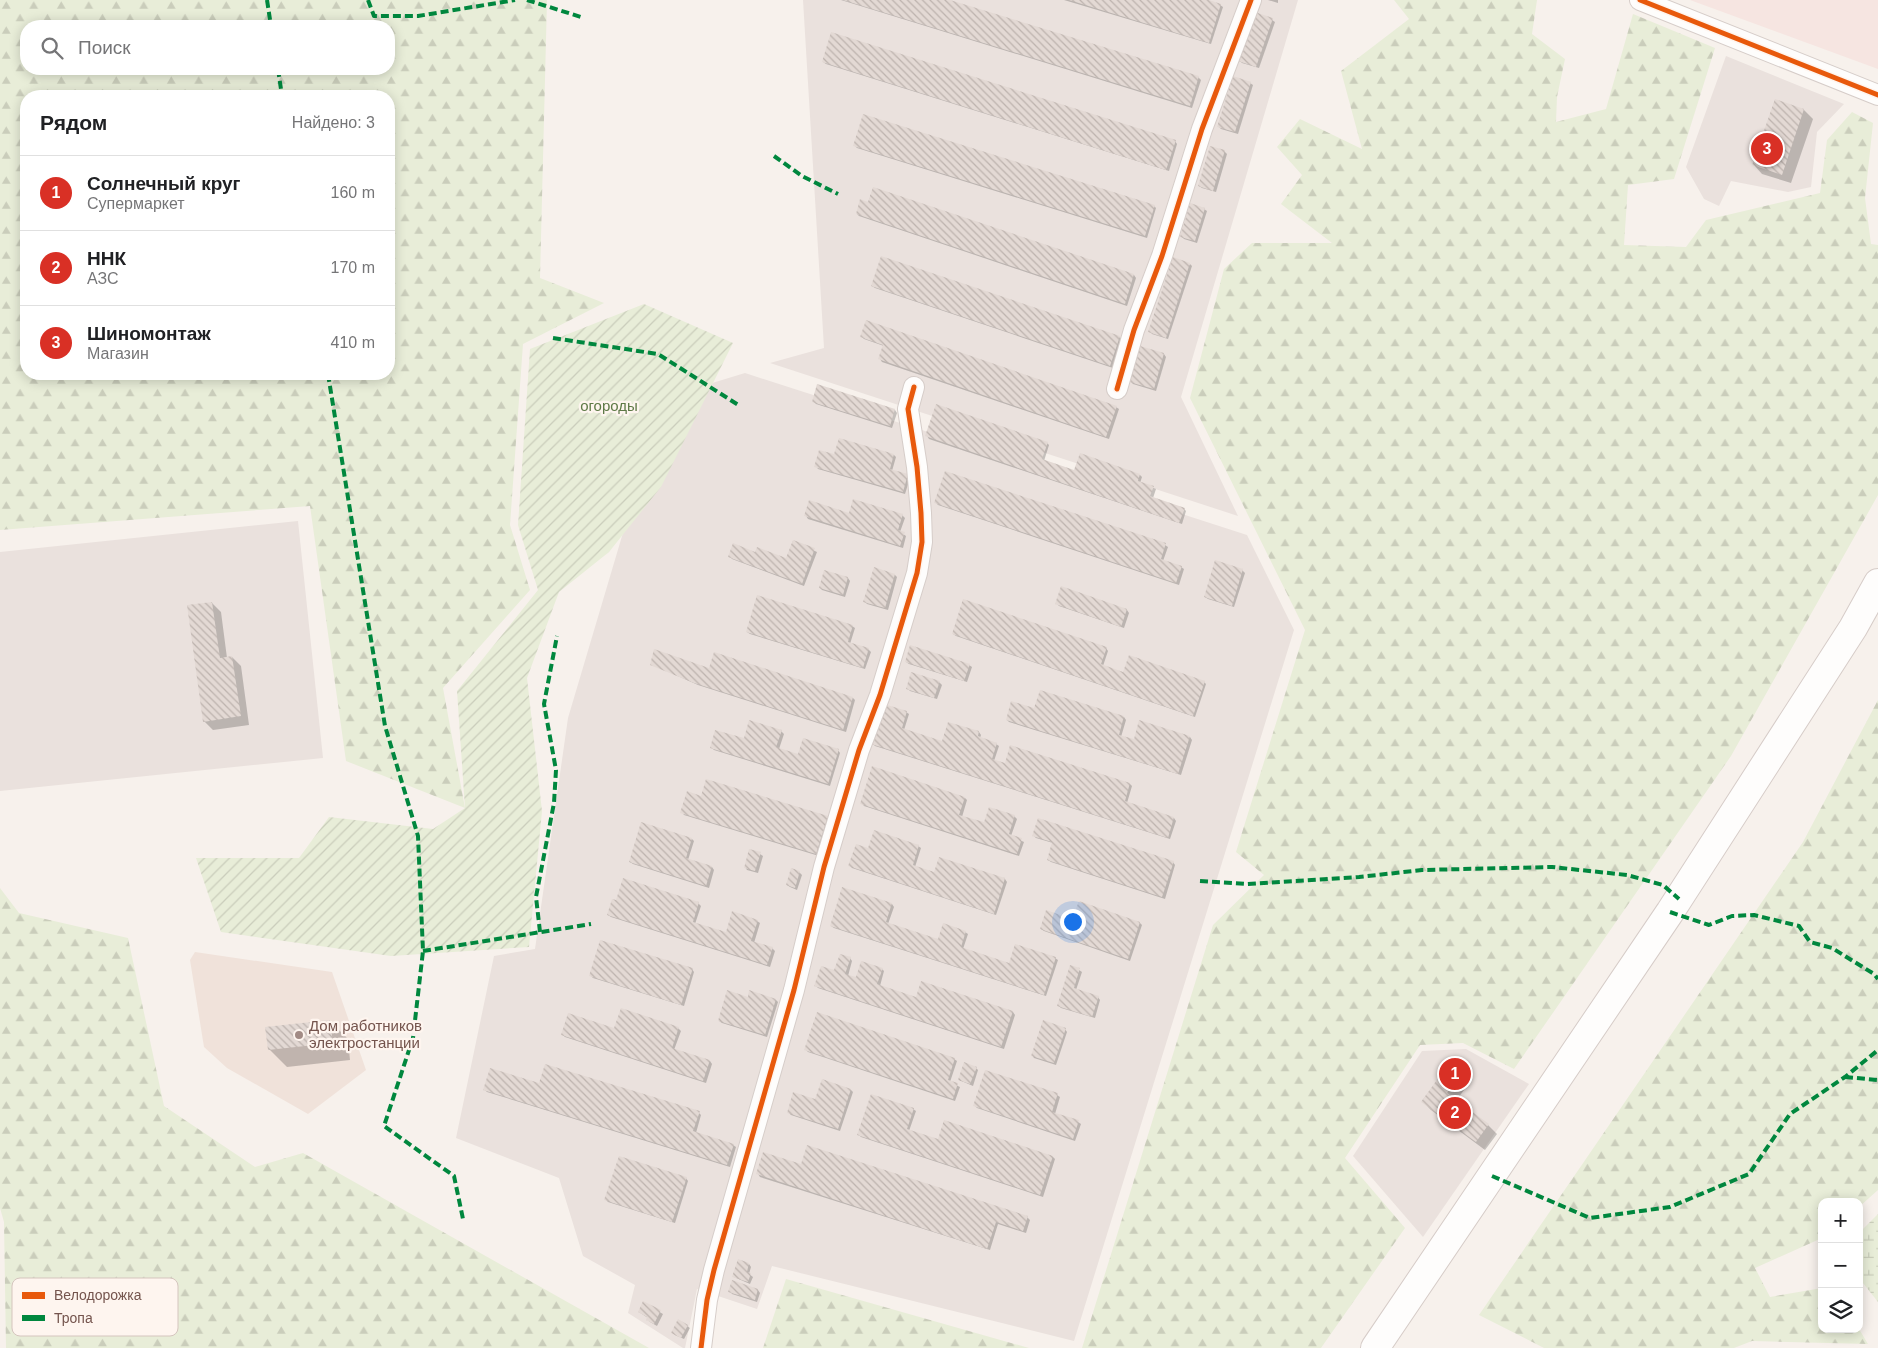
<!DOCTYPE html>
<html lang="ru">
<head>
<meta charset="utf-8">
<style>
	body { margin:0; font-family:Arial,sans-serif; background:#f6f6f6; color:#202124 }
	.controls { position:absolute; right:15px; bottom:15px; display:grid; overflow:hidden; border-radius:10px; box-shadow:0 2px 12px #0003 }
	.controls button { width:45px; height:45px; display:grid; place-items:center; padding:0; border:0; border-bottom:1px solid #e0e0e0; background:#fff; color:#202124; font:25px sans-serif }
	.you { position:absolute; left:1072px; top:921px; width:18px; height:18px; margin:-12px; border:4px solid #fff; border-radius:50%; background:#1a73e8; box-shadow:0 0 0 8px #1a73e833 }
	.badge { display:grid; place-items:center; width:32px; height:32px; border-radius:50%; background:#d93025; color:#fff; font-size:16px; font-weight:700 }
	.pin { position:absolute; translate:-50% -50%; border:2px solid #fff; box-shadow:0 1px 5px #0006 }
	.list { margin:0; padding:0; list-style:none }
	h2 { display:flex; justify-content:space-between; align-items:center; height:65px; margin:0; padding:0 20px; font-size:21px }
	h2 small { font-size:16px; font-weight:400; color:#757577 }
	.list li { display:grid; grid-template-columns:32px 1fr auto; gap:15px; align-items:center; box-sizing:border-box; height:75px; padding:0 20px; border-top:1px solid #e0e0e0 }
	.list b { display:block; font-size:19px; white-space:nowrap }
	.list p { margin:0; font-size:16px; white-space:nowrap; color:#757577 }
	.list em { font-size:16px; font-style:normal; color:#757577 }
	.icon { flex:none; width:28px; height:28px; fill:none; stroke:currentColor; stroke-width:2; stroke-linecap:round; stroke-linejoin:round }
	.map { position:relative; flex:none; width:1878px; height:1348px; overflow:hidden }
	.search { position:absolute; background:#fff; box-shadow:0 2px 12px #0003; left:20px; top:20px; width:375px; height:55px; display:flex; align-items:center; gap:12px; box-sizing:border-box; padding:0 18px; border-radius:20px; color:#757577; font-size:19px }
	.panel { position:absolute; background:#fff; box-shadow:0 2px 12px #0003; left:20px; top:90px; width:375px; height:290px; border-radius:20px }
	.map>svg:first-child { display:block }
	.residential { fill:#f0e2da }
	.commercial { fill:#f6e5e1 }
	.industrial { fill:#eae1dd }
	.forest { fill:url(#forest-firs); fill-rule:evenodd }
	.wetland { fill:url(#wetland-marsh) }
	.garden { fill:url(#garden-furrows) }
	.shadow { fill:#0003 }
	.building { fill:url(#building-back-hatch) }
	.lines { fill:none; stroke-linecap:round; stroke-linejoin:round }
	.street-casing { stroke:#d6cdc9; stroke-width:22 }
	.secondary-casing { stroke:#d6ccc8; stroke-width:30 }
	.street { stroke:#fefdfc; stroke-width:20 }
	.secondary { stroke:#fefdfc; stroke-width:28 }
	.quiet { stroke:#00873e; stroke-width:4; stroke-dasharray:8 4; stroke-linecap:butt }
	.cycleway-casing { stroke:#fef5ef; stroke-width:8 }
	.cycleway { stroke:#e8590c; stroke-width:5 }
	.poi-dot { fill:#a28b85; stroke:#fef5ef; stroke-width:2 }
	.labels { text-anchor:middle; stroke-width:4.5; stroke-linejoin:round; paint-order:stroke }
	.park-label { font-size:15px; fill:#5e7946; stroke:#fef5ef }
	.poi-label { font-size:15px; fill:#74544d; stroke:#fef5ef; text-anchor:start }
	.key { fill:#fef5ef; stroke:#d5c5be; stroke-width:1 }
	.key-label { font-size:14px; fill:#74544d }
</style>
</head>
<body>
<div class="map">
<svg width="1878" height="1348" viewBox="0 0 1878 1348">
	<defs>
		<pattern id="forest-firs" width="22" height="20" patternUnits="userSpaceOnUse" patternTransform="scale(1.25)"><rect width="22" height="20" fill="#e8edd8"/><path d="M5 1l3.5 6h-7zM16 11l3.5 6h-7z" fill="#cacdbb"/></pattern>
		<pattern id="wetland-marsh" width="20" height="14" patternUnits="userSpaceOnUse" patternTransform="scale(1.25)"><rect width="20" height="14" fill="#e8edd8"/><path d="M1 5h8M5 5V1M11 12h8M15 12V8" fill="none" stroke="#cacdbb"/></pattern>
		<pattern id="garden-furrows" width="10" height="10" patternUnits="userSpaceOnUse" patternTransform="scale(1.25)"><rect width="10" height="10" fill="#e8edd8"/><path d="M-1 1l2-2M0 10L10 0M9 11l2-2" fill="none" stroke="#cacdbb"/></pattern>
		<pattern id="building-back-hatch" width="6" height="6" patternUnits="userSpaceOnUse" patternTransform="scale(1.25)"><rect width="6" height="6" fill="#e3d9d4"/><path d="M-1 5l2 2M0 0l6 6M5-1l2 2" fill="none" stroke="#bdb3ae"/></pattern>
	</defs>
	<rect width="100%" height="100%" fill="#f7f1ec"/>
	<!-- residential -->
	<polygon class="residential" points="195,952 332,972 366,1070 308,1114 227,1068 204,1047 190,960"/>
	<!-- commercial -->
	<polygon class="commercial" points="1690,0 1878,0 1878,69"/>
	<!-- industrial -->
	<g class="industrial">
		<polygon points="803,0 1298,0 1181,397 1238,516 770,363 824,348"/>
		<polygon points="1726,56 1844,104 1817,132 1811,187 1788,192 1731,181 1719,206 1704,199 1686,167"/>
		<polygon points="745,373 1247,535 1294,630 1074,1341 772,1266 757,1309 697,1289 685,1348 683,1348 628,1313 635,1285 583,1256 559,1178 456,1138 494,956 535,949 568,718 663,398"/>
		<polygon points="298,521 323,758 0,791 0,552"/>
		<polygon points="1466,1049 1529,1084 1423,1237 1353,1156 1422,1051"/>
	</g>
	<!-- forest -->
	<g class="forest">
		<path d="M0,0H547L540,278L604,303L523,344L510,525L530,590L443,688L465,808L346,761L310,506L0,530ZM26,26H389V69H26ZM26,96H389V374H26Z"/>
		<polygon points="1394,0 1537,0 1532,34 1565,59 1557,97 1556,122 1606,109 1633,14 1715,48 1674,179 1628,185 1624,245 1686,247 1706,220 1820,193 1827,140 1852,112 1873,123 1865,198 1871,244 1878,245 1878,495 1731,756 1514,1069 1463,1043 1420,1045 1345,1158 1405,1228 1321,1348 1082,1348 1213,925 1264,875 1236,852 1305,630 1190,398 1224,269 1252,243 1332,243 1281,204 1302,175 1277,147 1300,119 1362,149 1341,71 1409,19"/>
		<polygon points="1878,700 1878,1190 1859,1207 1859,1202 1822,1202 1822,1238 1755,1268 1770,1297 1822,1288 1822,1329 1859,1329 1868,1344 1752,1341 1734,1348 1544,1348 1479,1315 1803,842"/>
		<polygon points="0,888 19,913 128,938 164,1106 255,1167 303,1153 649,1348 6,1348 4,1222 0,1208"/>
		<polygon points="786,1279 1029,1348 763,1348"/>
	</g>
	<!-- wetland -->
	<polygon class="wetland" points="1878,1214 1878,1302 1859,1278 1859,1233"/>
	<!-- garden -->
	<polygon class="garden" points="644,304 733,343 661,487 609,552 559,592 527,678 542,811 529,947 391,956 221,932 196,858 299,858 329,817 433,829 465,808 457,691 538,590 518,525 530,349"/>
	<!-- shadow -->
	<g class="shadow">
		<polygon points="841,0 946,0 1198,77 1201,80 1192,108"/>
		<polygon points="1064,0 1205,0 1220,5 1223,7 1211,44"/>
		<polygon points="1268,0 1278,0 1278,3"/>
		<polygon points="1272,20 1275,22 1259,68 1242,63 1240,61"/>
		<polygon points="823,62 1175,141 1177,144 1169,171 826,64"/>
		<polygon points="1250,83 1253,85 1238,134 1221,129 1219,127"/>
		<polygon points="1775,100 1804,110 1813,119 1791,183 1762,174 1754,165"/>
		<polygon points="855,146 1154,206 1156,208 1147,238 857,148"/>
		<polygon points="1224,151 1227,154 1216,192 1202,188 1199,186"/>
		<polygon points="873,189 1134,275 1136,278 1127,306 859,216 857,214 868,203"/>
		<polygon points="1204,209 1207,211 1197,243 1184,239 1181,236"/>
		<polygon points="1190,264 1192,266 1168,339 1152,334 1150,331"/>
		<polygon points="872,286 1119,337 1122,339 1113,368 875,288"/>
		<polygon points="862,337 1116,407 1119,409 1109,439 882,362 880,359 884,346 864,339"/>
		<polygon points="1164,354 1166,357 1156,391 1133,384 1131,382"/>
		<polygon points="818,386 895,410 897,413 892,428 816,404 813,401"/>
		<polygon points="927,436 1047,443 1049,445 1044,461 1075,472 1140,475 1142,477 1140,483 1156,489 1153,498 1184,509 1186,511 1182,524 929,439"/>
		<polygon points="894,455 896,457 892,471 908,475 910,478 905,494 818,469 816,466 835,456"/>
		<polygon points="936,503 1165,545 1168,547 1163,561 1181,567 1184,569 1179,585 938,505"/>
		<polygon points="850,514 902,515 905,518 900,532 906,536 903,548 808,519 806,516"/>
		<polygon points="793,541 817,552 804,586 732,559 730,556 786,560"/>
		<polygon points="875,569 895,575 897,577 888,610 867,604 865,602"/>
		<polygon points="1242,570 1245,573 1234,607 1208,599 1205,597"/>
		<polygon points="848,578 850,581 845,597 822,590 820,588"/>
		<polygon points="212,603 221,612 227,658 232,657 241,666 249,725 213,730 204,721"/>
		<polygon points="1057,604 1127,610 1129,613 1124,628 1059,606"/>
		<polygon points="852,626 855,628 850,644 868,649 871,652 865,669 750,634 747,632"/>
		<polygon points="953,634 1106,648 1108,651 1103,666 1124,673 1204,682 1206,684 1195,717 956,636"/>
		<polygon points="906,662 969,665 972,667 967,682 909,664"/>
		<polygon points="651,664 710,669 853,698 855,700 846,732 698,685"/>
		<polygon points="939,682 942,685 937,699 910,691 907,688"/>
		<polygon points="1035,710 1124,717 1126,720 1121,737 1134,741 1190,737 1192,740 1181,775 1009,722 1007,720"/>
		<polygon points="906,712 909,714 904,730 943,742 979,732 981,735 980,738 996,744 999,746 994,761 1006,764 1011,746 1130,784 1132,786 1127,803 1174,818 1176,821 1170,839 875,746 873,744"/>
		<polygon points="781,731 784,734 779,749 799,756 838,750 840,753 830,786 714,750 711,747"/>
		<polygon points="702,798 827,818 830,820 819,856 684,815 682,812"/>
		<polygon points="965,798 967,800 962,817 984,824 1014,816 1017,819 1011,836 1024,842 1019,856 864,806 862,803"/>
		<polygon points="1033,835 1173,862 1175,865 1165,899 1051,862 1048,860 1053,843 1036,838"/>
		<polygon points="692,839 694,841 688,860 712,867 714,870 709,888 633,864 630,862"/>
		<polygon points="918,846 921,848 915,867 935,873 1005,879 1007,882 996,915 852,868 850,866 869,850"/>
		<polygon points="760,854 763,856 758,873 747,870 745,867"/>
		<polygon points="799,872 802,875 797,890 790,887 787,885"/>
		<polygon points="843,889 892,904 894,907 888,924 938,940 965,932 968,934 963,949 1010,964 1055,958 1058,960 1046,996 834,928 831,926"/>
		<polygon points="1079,902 1140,923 1142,925 1130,961 1044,931 1041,929 1073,921"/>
		<polygon points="698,903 701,906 695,924 727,934 757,921 760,923 754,943 772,948 775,951 770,967 611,917 608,915"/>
		<polygon points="850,958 852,961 848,976 856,979 882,969 884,971 880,986 917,998 1013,1012 1015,1015 1004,1049 818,988 816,986 835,972"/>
		<polygon points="692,969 694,972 684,1006 593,978 591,976"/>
		<polygon points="1079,970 1082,972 1076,990 1098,997 1100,1000 1095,1018 1061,1008 1058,1005"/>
		<polygon points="748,998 776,1000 778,1002 767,1037 722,1023 719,1021"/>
		<polygon points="330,1021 348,1039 350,1060 287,1067 269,1049"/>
		<polygon points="678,1028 681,1031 674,1050 710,1061 712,1064 706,1083 565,1037 562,1034 615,1030"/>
		<polygon points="1065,1029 1067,1032 1056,1065 1034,1058 1032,1055"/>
		<polygon points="806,1050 954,1059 957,1061 950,1082 960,1087 955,1101 808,1052"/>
		<polygon points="1449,1065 1469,1083 1456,1101 1488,1125 1497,1134 1485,1150 1431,1110 1422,1101"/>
		<polygon points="976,1068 978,1070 973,1086 959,1080"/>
		<polygon points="823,1080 851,1090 853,1092 840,1131 791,1115 788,1112 816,1101"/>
		<polygon points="540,1085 699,1113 701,1115 696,1133 733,1145 736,1147 730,1167 487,1092 484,1089"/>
		<polygon points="1057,1095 1060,1097 1055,1114 1078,1122 1081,1124 1075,1141 977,1108 975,1106"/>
		<polygon points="913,1109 916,1111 909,1131 939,1141 1053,1157 1055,1159 1043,1197 861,1137 858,1134"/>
		<polygon points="802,1166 1027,1217 1030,1220 1026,1233 998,1224 990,1250 760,1177 758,1174"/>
		<polygon points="686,1178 688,1181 675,1223 608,1202 606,1200"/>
		<polygon points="749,1264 751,1267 749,1274 753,1277 750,1284 734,1277"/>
		<polygon points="733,1282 758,1290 760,1293 757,1302 732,1294 730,1291"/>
		<polygon points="644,1303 663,1314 657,1326 650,1322 647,1319 648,1318 639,1312"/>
		<polygon points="687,1326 690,1328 684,1339 675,1335"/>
	</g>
	<!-- building -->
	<g class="building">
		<polygon points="843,0 950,0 1199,76 1190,106"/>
		<polygon points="1069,0 1209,0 1221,4 1209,43"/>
		<polygon points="1255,12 1273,18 1256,67 1238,61"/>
		<polygon points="831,32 1176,140 1166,170 822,62"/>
		<polygon points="1233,76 1251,82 1235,132 1217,127"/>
		<polygon points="1775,99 1804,109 1782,175 1752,165"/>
		<polygon points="863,114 1155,205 1145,236 853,146"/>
		<polygon points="1210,146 1225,150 1213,191 1198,186"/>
		<polygon points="873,187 1134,274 1125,304 856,214 860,199 868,202"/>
		<polygon points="1190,203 1205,208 1195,241 1180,237"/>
		<polygon points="881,256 1120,336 1110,366 871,286"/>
		<polygon points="1173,257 1190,263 1166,338 1148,332"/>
		<polygon points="866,320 1117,406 1106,437 878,359 883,345 860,337"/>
		<polygon points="1140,346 1164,353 1154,389 1129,382"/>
		<polygon points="817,384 895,409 890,426 812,402"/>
		<polygon points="936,404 1048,442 1042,459 1074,470 1080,453 1140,474 1138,481 1154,486 1150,496 1185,508 1179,523 925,436"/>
		<polygon points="839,438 894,454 890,469 908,474 903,492 814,467 819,450 834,454"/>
		<polygon points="945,471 1166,543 1161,559 1182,566 1176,583 934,503"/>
		<polygon points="853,499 903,514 898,530 905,532 900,546 804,516 809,500 849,513"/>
		<polygon points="793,540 815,548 802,584 728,557 733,543 755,552 757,547 786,558"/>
		<polygon points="1215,560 1243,569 1232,606 1204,597"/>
		<polygon points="874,567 895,574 885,608 863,602"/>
		<polygon points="824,570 848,577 843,595 819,588"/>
		<polygon points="1061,586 1127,609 1121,627 1055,604"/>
		<polygon points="757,595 853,625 848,642 869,648 863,668 746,632"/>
		<polygon points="963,599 1107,647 1101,664 1123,672 1129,655 1205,681 1193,716 952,634"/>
		<polygon points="212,602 220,658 232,656 241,716 203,722 187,605"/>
		<polygon points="910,645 970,664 964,681 905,662"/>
		<polygon points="654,649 709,668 714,652 853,697 843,730 694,683 650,665"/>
		<polygon points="911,672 940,681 934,698 906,689"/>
		<polygon points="1040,690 1124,716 1119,735 1134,739 1139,720 1190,736 1178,774 1006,720 1011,701 1034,708"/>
		<polygon points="884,704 907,711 902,728 942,741 948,722 979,731 978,736 997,743 992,759 1005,763 1010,745 1130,783 1125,801 1174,817 1168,838 871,744"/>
		<polygon points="749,720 782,730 776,747 798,754 803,738 839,749 828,784 710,748 715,730 744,738"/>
		<polygon points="872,766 965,797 959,815 984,822 989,807 1015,815 1009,834 1022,838 1017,854 860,804"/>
		<polygon points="706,779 828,816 816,854 680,813 687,791 701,796"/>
		<polygon points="1038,818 1174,861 1162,897 1047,860 1052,842 1032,836"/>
		<polygon points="641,822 692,838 686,858 712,866 706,886 629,862"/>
		<polygon points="874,830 919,845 913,865 934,872 939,857 1005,878 994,914 848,866 856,844 868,848"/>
		<polygon points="749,849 761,852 755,871 744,868"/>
		<polygon points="791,868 800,871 795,888 786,885"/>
		<polygon points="623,878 699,902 693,922 726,932 732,911 758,920 751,941 773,947 767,965 607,915 612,899 616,900"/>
		<polygon points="842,887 892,903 886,922 938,939 943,923 966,931 961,947 1009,963 1015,944 1056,957 1044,995 830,926"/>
		<polygon points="1079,901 1140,922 1128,959 1040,929 1046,910 1072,919"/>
		<polygon points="600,940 693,968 681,1005 589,976"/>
		<polygon points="840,954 851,957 845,974 856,977 861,961 883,968 877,984 916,997 921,981 1013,1011 1001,1047 814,986 821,966 834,970"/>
		<polygon points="1070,965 1080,968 1074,988 1099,996 1092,1017 1057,1006"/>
		<polygon points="727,990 748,997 749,990 776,999 765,1035 718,1021"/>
		<polygon points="621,1008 679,1027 672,1048 710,1060 703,1081 561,1035 568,1013 614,1028"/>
		<polygon points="817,1012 955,1058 948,1080 958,1083 953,1099 804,1050"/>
		<polygon points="330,1020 333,1043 268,1050 265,1027"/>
		<polygon points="1043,1020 1066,1028 1054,1063 1031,1056"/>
		<polygon points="964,1062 977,1067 970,1084 958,1080"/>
		<polygon points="1449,1063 1461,1073 1447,1093 1489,1124 1476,1142 1421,1102"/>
		<polygon points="545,1064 700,1111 693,1131 734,1144 727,1165 483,1090 490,1068 539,1083"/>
		<polygon points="985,1070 1058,1093 1052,1112 1079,1120 1073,1139 973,1106"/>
		<polygon points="822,1079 851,1089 838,1129 787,1113 793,1092 815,1099"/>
		<polygon points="871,1094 914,1108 907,1129 938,1139 944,1120 1053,1156 1040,1195 857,1135"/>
		<polygon points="807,1145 1028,1216 1023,1231 996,1222 987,1249 756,1174 763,1152 801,1164"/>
		<polygon points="619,1156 687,1177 672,1222 604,1200"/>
		<polygon points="738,1259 749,1263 747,1272 751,1273 748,1282 732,1277"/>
		<polygon points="732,1280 758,1289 755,1300 728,1292"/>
		<polygon points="643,1301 661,1310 654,1324 646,1320 647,1317 638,1312"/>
		<polygon points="678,1319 688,1325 681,1338 671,1333"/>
	</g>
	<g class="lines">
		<!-- street casing -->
		<g class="street-casing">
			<g id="street">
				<polyline points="1640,0 1878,95"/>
				<polyline points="1117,389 1134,330 1162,256 1202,129 1251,0"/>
				<polyline points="701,1348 707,1300 714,1270 794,990 824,867 859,750 880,695 917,573 922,542 921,513 917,467 908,409 914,387"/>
			</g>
		</g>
		<!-- secondary casing -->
		<g class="secondary-casing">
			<polyline id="secondary" points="1375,1348 1670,912 1853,628 1878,583"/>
		</g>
		<!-- street -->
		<use href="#street" class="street"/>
		<!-- secondary -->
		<use href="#secondary" class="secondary"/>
		<!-- quiet -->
		<g class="quiet">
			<polyline points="267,0 271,26"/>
			<polyline points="368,0 374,16 418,16 515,0"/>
			<polyline points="527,0 581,17"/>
			<polyline points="278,69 282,96"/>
			<polyline points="774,156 802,176 838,194"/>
			<polyline points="553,338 658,354 740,406"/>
			<polyline points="328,374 385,726 418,836 423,951 413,1038 384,1126 454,1176 463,1219"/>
			<polyline points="1200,881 1247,884 1359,877 1422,870 1552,867 1627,875 1663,885 1679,899"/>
			<polyline points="1670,912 1709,925 1732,916 1754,915 1799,926 1810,942 1832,948 1874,974 1878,979"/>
			<polyline points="540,932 536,897 554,803 556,770 544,704 557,636"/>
			<polyline points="423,951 591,924"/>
			<polyline points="1845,1077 1878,1080"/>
			<polyline points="1492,1176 1590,1218 1670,1207 1749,1174 1790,1114 1845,1077 1878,1050"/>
		</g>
		<!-- cycleway casing -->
		<g class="cycleway-casing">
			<g id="cycleway">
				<polyline points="1640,0 1878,95"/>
				<polyline points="1117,389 1134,330 1162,256 1202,129 1251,0"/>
				<polyline points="701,1348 707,1300 714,1270 794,990 824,867 859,750 880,695 917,573 922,542 921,513 917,467 908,409 914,387"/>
			</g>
		</g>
		<!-- cycleway -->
		<use href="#cycleway" class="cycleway"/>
	</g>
	<!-- markers -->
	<circle class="poi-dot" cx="299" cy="1035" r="5"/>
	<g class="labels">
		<!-- park labels -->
		<g class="park-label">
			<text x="609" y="411">огороды</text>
		</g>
		<!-- poi labels -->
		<g class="poi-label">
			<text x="309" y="1031">Дом работников<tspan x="309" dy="17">электростанции</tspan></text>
		</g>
	</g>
	<!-- legend -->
	<rect x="12" y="1278" width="166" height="58" rx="8" class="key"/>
	<rect x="22" y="1292" width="23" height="7" fill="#e8590c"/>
	<rect x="22" y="1315" width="23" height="6" fill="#00873e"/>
	<g class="key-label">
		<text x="54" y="1300">Велодорожка</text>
		<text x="54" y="1323">Тропа</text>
	</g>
</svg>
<div class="controls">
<button>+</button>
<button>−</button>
<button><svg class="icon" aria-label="layers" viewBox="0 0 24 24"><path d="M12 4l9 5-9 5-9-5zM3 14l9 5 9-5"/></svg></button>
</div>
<div class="you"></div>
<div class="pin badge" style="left:1455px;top:1074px">1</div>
<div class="pin badge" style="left:1455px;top:1113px">2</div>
<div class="pin badge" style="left:1767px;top:149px">3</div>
<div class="search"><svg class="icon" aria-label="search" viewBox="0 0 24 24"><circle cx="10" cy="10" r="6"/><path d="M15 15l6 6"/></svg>Поиск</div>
<section class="panel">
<h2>Рядом<small>Найдено: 3</small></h2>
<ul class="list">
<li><span class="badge">1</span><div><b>Солнечный круг</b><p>Супермаркет</p></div><em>160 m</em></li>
<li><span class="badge">2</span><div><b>ННК</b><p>АЗС</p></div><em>170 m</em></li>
<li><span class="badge">3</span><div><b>Шиномонтаж</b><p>Магазин</p></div><em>410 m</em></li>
</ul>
</section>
</div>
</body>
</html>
